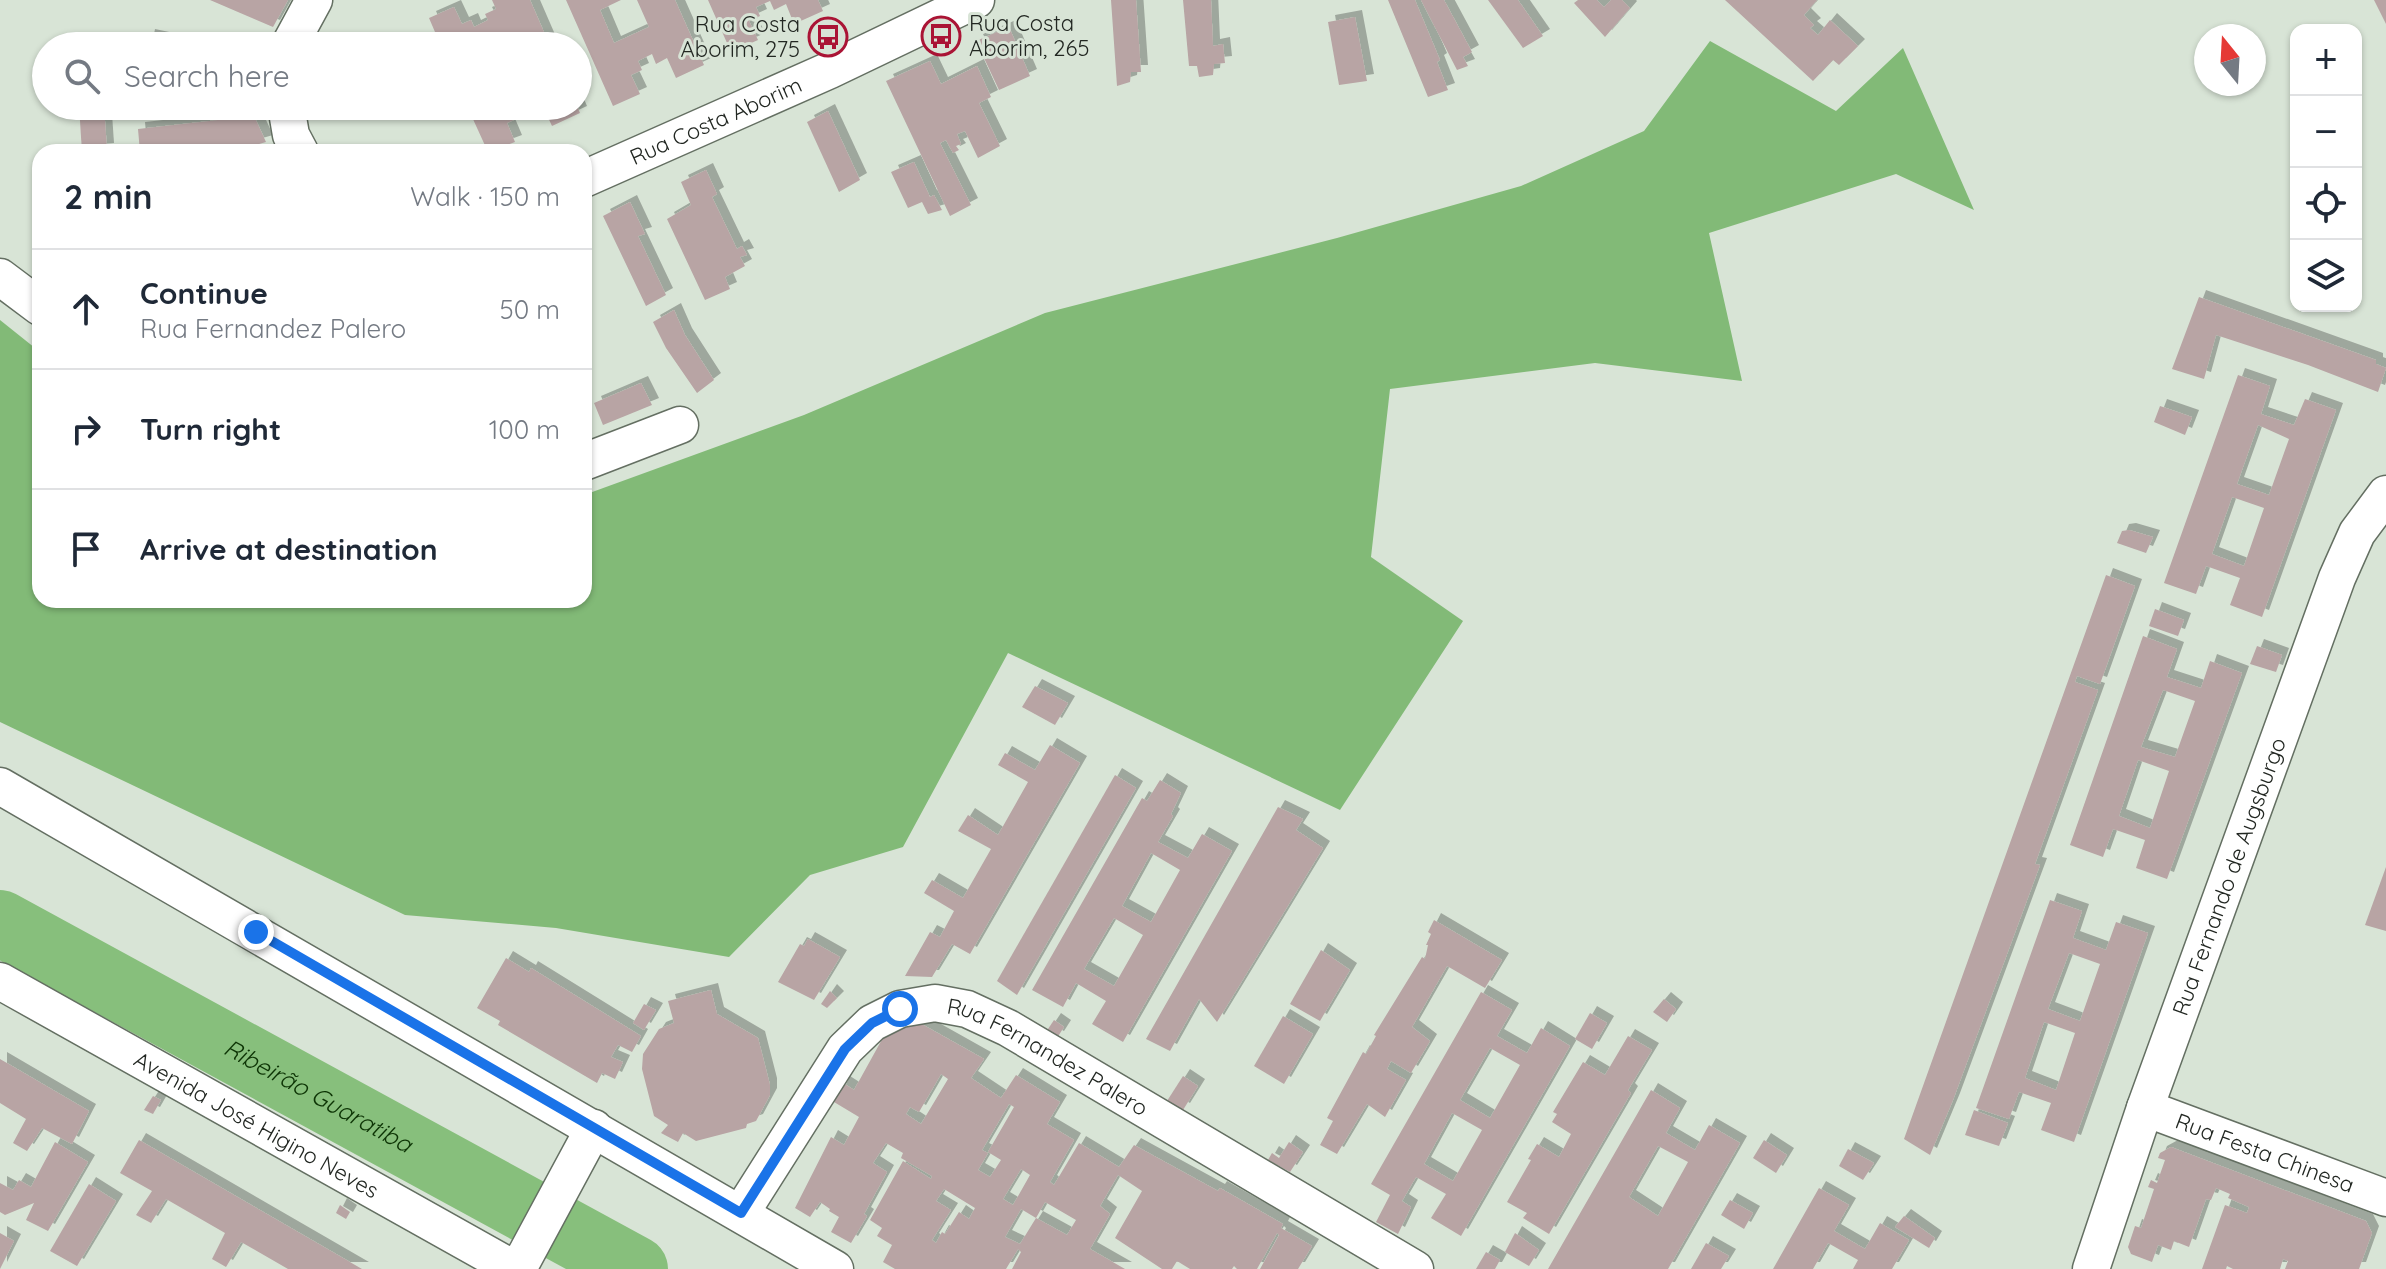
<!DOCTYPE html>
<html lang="en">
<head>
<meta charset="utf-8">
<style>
	body { margin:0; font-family:Quicksand,sans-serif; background:#f6f6f7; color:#1f2937 }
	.controls { position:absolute; right:24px; top:24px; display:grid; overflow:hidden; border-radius:16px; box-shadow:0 2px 6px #0004 }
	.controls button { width:72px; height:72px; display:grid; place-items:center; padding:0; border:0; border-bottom:2px solid #e0e1e3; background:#fff; color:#1f2937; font:40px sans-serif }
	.compass { position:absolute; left:2194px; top:24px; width:72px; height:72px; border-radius:50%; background:#fff; box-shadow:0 2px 6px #0004; rotate:342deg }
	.stop { position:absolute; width:24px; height:24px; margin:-18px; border:6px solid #1a73e8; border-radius:50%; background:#fff }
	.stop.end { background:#1a73e8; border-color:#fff; box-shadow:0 2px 8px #0008 }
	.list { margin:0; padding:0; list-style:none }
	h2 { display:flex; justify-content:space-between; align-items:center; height:104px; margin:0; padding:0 32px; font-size:34px }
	h2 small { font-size:26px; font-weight:400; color:#747a83 }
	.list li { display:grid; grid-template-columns:52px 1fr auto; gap:24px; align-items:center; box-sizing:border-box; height:120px; padding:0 32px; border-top:2px solid #e0e1e3 }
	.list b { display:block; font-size:30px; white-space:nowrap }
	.list p { margin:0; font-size:26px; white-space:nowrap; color:#747a83 }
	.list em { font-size:26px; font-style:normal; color:#747a83 }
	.icon { flex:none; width:44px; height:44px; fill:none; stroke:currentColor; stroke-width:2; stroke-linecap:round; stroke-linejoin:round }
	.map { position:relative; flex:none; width:2386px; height:1269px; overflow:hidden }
	.search { position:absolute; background:#fff; box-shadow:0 2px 6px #0004; left:32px; top:32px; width:560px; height:88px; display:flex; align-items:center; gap:20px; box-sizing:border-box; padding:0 28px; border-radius:44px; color:#747a83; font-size:30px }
	.panel { position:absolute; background:#fff; box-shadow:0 2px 6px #0004; left:32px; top:144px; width:560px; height:464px; border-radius:24px }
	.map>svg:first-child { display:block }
	.forest { fill:#82ba77 }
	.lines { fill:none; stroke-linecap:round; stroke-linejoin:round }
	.river { stroke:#87bf7c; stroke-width:66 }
	.building { fill:#b8a4a4; fill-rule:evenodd; filter:url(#shadow) }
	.street-casing { stroke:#646f62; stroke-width:39 }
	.street { stroke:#fff; stroke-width:36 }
	.route { stroke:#1a73e8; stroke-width:10 }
	.labels { text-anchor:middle; stroke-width:6; stroke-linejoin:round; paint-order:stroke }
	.poi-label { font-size:22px; fill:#222722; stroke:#d8e4d6; text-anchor:start }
	.street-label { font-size:22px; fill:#222722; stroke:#d8e4d6 }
	.water-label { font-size:24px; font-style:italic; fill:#0d3405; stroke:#d8e4d6 }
</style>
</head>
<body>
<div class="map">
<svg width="2386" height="1269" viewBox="0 0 2386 1269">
	<defs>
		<filter id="shadow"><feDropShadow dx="7" dy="-7" stdDeviation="0" flood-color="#0004"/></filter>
	</defs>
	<rect width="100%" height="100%" fill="#d8e4d6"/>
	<!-- forest -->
	<polygon class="forest" points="1710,41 1836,111 1903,48 1974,210 1896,174 1709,233 1742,381 1595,363 1390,389 1371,557 1463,621 1340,810 1008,653 903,847 810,875 729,957 556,928 405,915 0,722 0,320 40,352 40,600 584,600 584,495 804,415 1045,313 1337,238 1521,186 1644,131"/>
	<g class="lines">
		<!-- river -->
		<path class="river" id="s1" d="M0,923L635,1269"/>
	</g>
	<!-- building -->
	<g class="building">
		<polygon points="210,0 288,0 273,27"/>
		<polygon points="492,0 530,0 550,46 512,46 510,42 501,46 441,46 429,18 454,7 462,24 471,20 474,27 488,20 485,14 496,9"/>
		<polygon points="566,0 621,0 600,10 614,43 649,27 637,0 675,0 704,65 676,78 667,58 656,64 652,54 638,61 642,70 631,75 640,94 613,106"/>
		<polygon points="708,0 818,0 823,11 794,24 786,4 774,10 770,1 756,7 760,16 749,21 758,40 731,52"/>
		<polygon points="1111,0 1136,0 1141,72 1131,72 1130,82 1117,86"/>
		<polygon points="1183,0 1211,0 1213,46 1223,44 1225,63 1214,64 1213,75 1199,77 1197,66 1189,66"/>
		<polygon points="1388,0 1415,0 1440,60 1437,62 1448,90 1428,97"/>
		<polygon points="1421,0 1444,0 1472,52 1463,57 1468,66 1457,70"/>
		<polygon points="1488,0 1518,0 1543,36 1523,48"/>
		<polygon points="1578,0 1597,0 1604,7 1611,0 1622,0 1630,8 1605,37 1574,3"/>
		<polygon points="1725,0 1817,0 1804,15 1814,25 1810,28 1818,35 1830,20 1858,46 1839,65 1833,60 1813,81"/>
		<polygon points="2374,0 2386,0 2386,24"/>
		<polygon points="1355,17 1367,81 1339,85 1328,22"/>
		<polygon points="1009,27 1030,76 999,90 976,41"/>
		<polygon points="148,36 191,45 191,46 146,46"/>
		<polygon points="930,61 941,84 977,66 991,97 979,103 1000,146 978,158 965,131 957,134 961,144 956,146 959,150 953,153 946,140 940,143 971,205 950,216 886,81"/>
		<polygon points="79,106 104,106 107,150 82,152"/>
		<polygon points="467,106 520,106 514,109 518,118 507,123 515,142 488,152"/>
		<polygon points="529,106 577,106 580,113 552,126 543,107 531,112"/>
		<polygon points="828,111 860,180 839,192 807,122"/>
		<polygon points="254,116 266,142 238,150 237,146 182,152 140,152 138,129"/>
		<polygon points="914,162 930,197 934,195 942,210 928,214 922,202 908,208 891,172"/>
		<polygon points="706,170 717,194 712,197 737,249 742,246 747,255 740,257 745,266 725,277 730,289 705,300 667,219 691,205 681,182"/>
		<polygon points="630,202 645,234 638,236 666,295 646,306 603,216"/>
		<polygon points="2199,297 2376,360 2376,364 2386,368 2378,392 2308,365 2216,335 2204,379 2172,369"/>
		<polygon points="674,310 685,335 714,380 697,393 666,348 653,322"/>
		<path d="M2238,375L2270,386L2261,414L2294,425L2305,399L2336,410L2262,617L2230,605L2240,578L2206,566L2196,594L2164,583ZM2258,425L2289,439L2269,495L2237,484ZM2232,497L2264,508L2244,566L2212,554Z"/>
		<polygon points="641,383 652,405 603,425 594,403"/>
		<polygon points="2160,406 2192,417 2185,435 2154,422"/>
		<polygon points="2129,530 2153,537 2146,553 2117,543 2122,531"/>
		<polygon points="2106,575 2135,586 2100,684 2077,676 2075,682 2098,690 2035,864 2040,865 1953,1100 1930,1155 1904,1139"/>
		<polygon points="2155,609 2184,620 2178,636 2149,626"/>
		<path d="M2143,636L2177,649L2167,677L2201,688L2210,661L2242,673L2167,879L2136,868L2145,840L2113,829L2103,857L2070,845ZM2163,690L2195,701L2175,757L2141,747ZM2138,760L2169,771L2150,828L2119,816Z"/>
		<polygon points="2257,646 2282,655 2276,672 2250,664"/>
		<polygon points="1035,686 1068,703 1055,725 1022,707"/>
		<polygon points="1050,745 1080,763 970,954 952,944 932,977 905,976 930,932 940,937 954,911 924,893 932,880 963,898 991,849 958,831 968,815 998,835 1028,782 998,765 1005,753 1035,770"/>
		<polygon points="1115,775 1136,788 1017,995 997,981"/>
		<path d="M1160,780L1181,793L1171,814L1173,816L1158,842L1188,858L1202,834L1232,851L1123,1042L1092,1024L1106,1001L1076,983L1063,1007L1032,990L1142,798L1147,801ZM1151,853L1180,870L1151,922L1122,906ZM1114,918L1143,935L1114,986L1084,969Z"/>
		<polygon points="1278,807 1303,819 1296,830 1323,848 1217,1022 1199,999 1170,1051 1146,1039"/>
		<polygon points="2386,867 2386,931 2365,925"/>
		<path d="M2050,900L2082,911L2073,938L2106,950L2116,922L2148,933L2074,1142L2041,1130L2051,1103L2019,1092L2009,1119L1976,1108ZM2069,953L2100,964L2080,1021L2048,1009ZM2044,1022L2075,1033L2056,1090L2025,1078Z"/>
		<polygon points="1434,920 1502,960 1485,988 1447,966 1412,1027 1430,1041 1411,1073 1391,1061 1387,1069 1406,1080 1385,1117 1367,1104 1337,1154 1320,1145 1333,1121 1327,1118 1363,1052 1366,1054 1376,1036 1374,1035 1422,957 1425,959 1428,945 1426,945 1431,934 1428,932"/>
		<polygon points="808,939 840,957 814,1000 778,982 800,944 804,946"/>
		<polygon points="1321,950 1350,970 1320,1021 1290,1004"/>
		<polygon points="506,958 529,972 531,968 641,1036 632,1052 618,1045 611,1057 623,1062 615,1079 602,1073 597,1083 498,1025 500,1021 477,1008"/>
		<polygon points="711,990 717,1014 758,1038 770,1085 770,1095 756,1121 747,1124 746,1128 696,1141 683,1133 678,1142 661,1133 668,1125 654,1116 642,1069 643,1054 659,1029 674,1023 668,1001"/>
		<polygon points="830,991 837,998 827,1008 821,1004"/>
		<path d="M1481,992L1512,1010L1497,1036L1527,1053L1541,1028L1570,1046L1461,1236L1431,1218L1446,1194L1416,1177L1402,1201L1411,1207L1398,1234L1376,1222L1390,1195L1371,1184ZM1490,1048L1520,1065L1490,1118L1460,1100ZM1452,1113L1482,1130L1453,1181L1424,1164Z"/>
		<polygon points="1664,999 1676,1009 1667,1022 1653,1012"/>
		<polygon points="644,1004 656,1010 644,1030 633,1023"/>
		<polygon points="1590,1013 1607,1023 1592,1049 1575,1039"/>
		<polygon points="1283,1016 1313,1034 1284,1084 1254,1066"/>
		<polygon points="1054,1020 1064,1027 1057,1038 1046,1032"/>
		<path d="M918,1022L984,1059L971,1078L1001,1098L1016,1075L1060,1102L1047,1124L1074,1140L1050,1182L1054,1185L1079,1143L1119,1167L1134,1145L1218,1191L1220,1188L1283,1224L1281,1228L1312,1246L1298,1269H1260L1279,1235L1277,1233L1257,1269H1237L1234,1266L1232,1269H1190L1177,1261L1172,1269H1162L1115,1238L1142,1191L1118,1175L1100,1206L1110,1214L1090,1249L1125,1269H1012L1021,1252L1018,1249L1006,1269H895L883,1262L892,1245L877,1236L882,1228L870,1220L903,1161L931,1179L932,1176L901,1158L903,1153L886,1143L873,1163L887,1172L864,1214L867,1216L851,1243L831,1232L839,1217L829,1211L830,1209L820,1202L810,1217L795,1208L831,1137L844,1145L859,1117L834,1102L843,1083L854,1090L885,1034ZM941,1074L948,1079L921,1124L906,1114L910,1107L919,1112ZM1009,1104L1014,1107L988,1152L1001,1160L990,1177L978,1170L988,1153L982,1150ZM1021,1169L1030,1175L1013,1205L1003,1199ZM944,1189L975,1208L969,1219L959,1212L945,1234L942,1232L936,1243L932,1240L951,1210L936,1201ZM1045,1202L1076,1220L1067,1235L1036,1218L1020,1244L1005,1237L1021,1209L1036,1218Z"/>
		<polygon points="1628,1036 1652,1050 1628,1090 1631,1093 1549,1234 1523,1218 1527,1213 1507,1202 1531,1160 1528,1159 1537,1144 1559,1157 1571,1134 1552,1122 1557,1114 1553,1112 1583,1062 1605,1075"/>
		<polygon points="0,1059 89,1111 72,1144 42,1128 27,1151 13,1143 26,1119 0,1103"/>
		<polygon points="1183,1076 1198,1086 1183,1110 1167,1101"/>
		<path d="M1651,1090L1680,1108L1666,1133L1695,1150L1709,1125L1740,1143L1668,1269H1548ZM1658,1146L1688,1162L1658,1216L1629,1197Z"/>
		<polygon points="153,1096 161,1100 153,1114 144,1110"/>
		<polygon points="1974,1110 2008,1123 1999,1146 1965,1135"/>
		<polygon points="139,1140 362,1269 288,1269 241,1242 226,1267 212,1259 225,1233 166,1199 151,1223 136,1215 152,1191 120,1173"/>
		<polygon points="1764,1140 1787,1155 1776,1173 1753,1158"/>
		<polygon points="55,1142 88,1162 48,1231 26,1220 34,1203 5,1215 0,1212 0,1183 13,1190 19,1180 31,1187"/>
		<polygon points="1289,1142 1303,1152 1290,1172 1268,1160 1272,1153 1279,1158"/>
		<polygon points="2171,1147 2366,1221 2372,1233 2359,1269 2285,1269 2288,1261 2283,1259 2280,1269 2233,1269 2227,1266 2226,1269 2202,1269 2225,1205 2247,1213 2249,1207 2228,1198 2230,1194 2216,1188 2211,1200 2206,1199 2189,1247 2174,1241 2171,1250 2158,1245 2152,1262 2131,1254 2128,1247 2135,1226 2141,1228 2154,1189 2148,1187 2151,1180 2157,1183 2165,1160 2158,1158 2160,1153"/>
		<polygon points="1848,1149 1874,1163 1863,1180 1839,1166"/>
		<polygon points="89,1184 116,1201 77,1266 50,1251"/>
		<polygon points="1819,1188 1849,1205 1834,1231 1865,1249 1880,1223 1909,1240 1892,1269 1853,1269 1858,1260 1828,1243 1813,1269 1773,1269"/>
		<polygon points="1730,1200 1753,1213 1744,1229 1721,1215"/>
		<polygon points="340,1205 350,1212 346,1219 336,1213"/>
		<polygon points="1904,1216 1935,1238 1929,1248 1895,1227"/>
		<polygon points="0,1233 14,1241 0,1269"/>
		<polygon points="1515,1233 1539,1250 1529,1266 1505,1252"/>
		<polygon points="1706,1243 1729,1256 1721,1269 1691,1269"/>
		<polygon points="1486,1252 1500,1260 1495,1269 1476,1269"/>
	</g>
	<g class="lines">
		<!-- street casing -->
		<g class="street-casing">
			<g id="street">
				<polyline points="289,46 314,0"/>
				<polyline points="286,106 291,135 300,152"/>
				<path id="s2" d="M584,179L830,70L976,0"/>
				<polyline points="0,277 40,307"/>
				<polyline points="584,462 680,425"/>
				<polyline points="0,786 835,1269"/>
				<path id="s3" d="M0,981L514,1269"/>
				<path id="s4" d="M2145,1108L2386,1198"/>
				<path id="s5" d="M741,1213L845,1049L872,1023L900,1009L935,1003L967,1009L1008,1028L1415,1269"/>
				<polyline points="518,1269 594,1128"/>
				<path id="s6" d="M2091,1269L2145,1108L2337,578L2357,533L2386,494"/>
			</g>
		</g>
		<!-- street -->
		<use href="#street" class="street"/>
	</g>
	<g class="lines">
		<!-- route -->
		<polyline class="route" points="256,932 741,1213 845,1049 872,1023 900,1009"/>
	</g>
	<!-- icons -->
	<defs>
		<g id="bus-ring" transform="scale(2)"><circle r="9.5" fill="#d8e4d6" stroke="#aa1435" stroke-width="1.5"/><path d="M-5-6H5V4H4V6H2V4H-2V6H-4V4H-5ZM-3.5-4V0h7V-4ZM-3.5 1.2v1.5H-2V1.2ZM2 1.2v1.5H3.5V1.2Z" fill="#aa1435"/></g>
	</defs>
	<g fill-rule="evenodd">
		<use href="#bus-ring" x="941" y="36"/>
		<use href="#bus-ring" x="828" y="37"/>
	</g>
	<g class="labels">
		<!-- poi labels -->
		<g class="poi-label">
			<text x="969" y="31">Rua Costa<tspan x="969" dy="25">Aborim, 265</tspan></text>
			<text x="800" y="32" text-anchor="end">Rua Costa<tspan x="800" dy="25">Aborim, 275</tspan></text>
		</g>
		<!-- street labels -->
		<g class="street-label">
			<text dy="8" stroke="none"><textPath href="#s2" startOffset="144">Rua Costa Aborim</textPath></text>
			<text dy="8" stroke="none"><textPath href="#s6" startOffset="416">Rua Fernando de Augsburgo</textPath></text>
			<text dy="8" stroke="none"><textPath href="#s5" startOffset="424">Rua Fernandez Palero</textPath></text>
			<text dy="8" stroke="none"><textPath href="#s3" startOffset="294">Avenida José Higino Neves</textPath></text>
			<text dy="8" stroke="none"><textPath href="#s4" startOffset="128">Rua Festa Chinesa</textPath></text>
		</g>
		<!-- water labels -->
		<g class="water-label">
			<text dy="8" stroke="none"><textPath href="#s1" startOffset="362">Ribeirão Guaratiba</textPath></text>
		</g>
	</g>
</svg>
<div class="controls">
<button>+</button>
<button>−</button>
<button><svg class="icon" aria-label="locate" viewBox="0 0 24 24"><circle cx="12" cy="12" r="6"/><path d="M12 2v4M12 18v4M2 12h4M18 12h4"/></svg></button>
<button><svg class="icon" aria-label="layers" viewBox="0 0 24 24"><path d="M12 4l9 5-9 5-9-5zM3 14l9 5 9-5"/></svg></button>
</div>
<svg class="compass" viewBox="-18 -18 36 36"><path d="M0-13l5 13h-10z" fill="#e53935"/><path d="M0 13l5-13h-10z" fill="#747a83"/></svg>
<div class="stop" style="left:900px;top:1009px"></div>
<div class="stop end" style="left:256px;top:932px"></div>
<div class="search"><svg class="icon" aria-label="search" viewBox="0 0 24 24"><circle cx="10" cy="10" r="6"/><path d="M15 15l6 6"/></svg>Search here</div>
<section class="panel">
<h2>2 min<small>Walk · 150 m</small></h2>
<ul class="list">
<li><svg class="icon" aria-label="ahead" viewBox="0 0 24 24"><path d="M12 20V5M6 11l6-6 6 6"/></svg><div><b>Continue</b><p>Rua Fernandez Palero</p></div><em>50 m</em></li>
<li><svg class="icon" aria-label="right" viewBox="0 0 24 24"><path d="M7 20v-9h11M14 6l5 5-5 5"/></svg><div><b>Turn right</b></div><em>100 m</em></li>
<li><svg class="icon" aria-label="arrive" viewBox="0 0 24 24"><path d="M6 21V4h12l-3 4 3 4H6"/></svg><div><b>Arrive at destination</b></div></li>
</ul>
</section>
</div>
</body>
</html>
